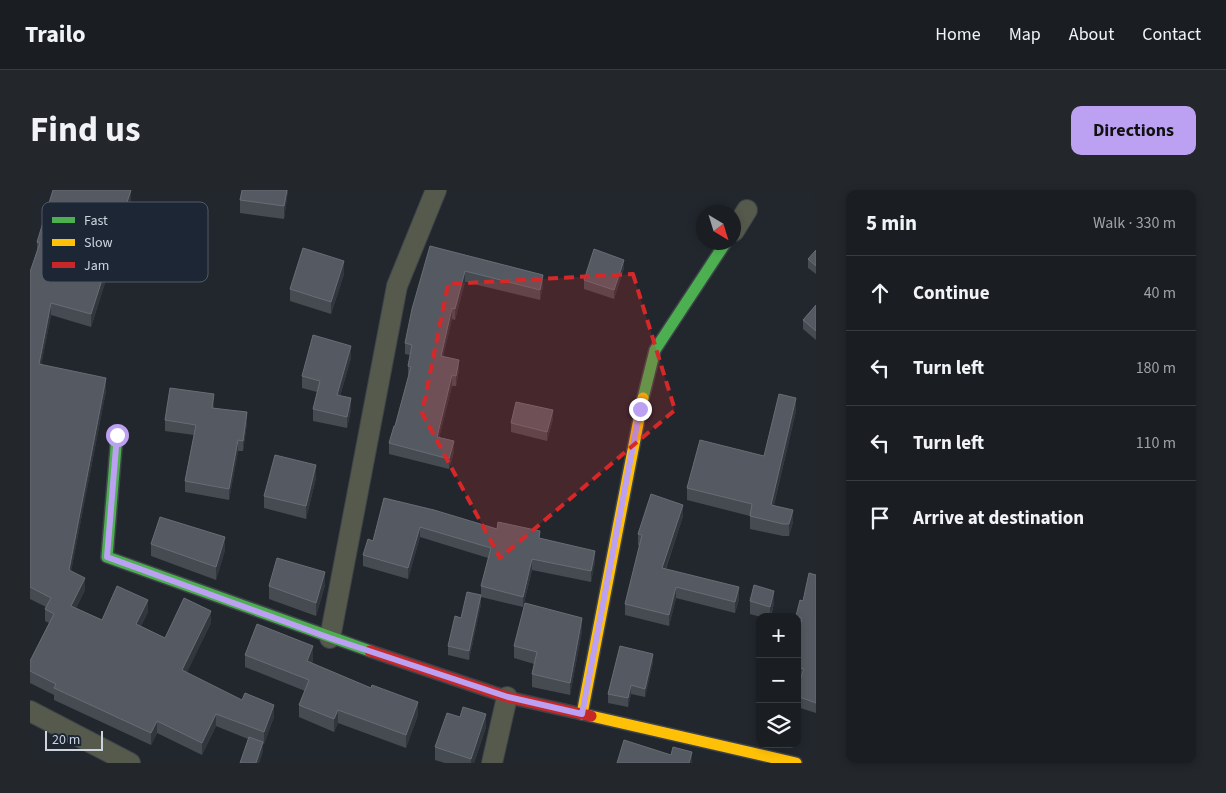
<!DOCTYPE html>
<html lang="en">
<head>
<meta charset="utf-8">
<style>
	body { margin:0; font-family:"Source Sans 3",sans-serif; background:#23262a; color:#f1f3f6 }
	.controls { position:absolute; right:15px; bottom:15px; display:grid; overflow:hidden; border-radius:10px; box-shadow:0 2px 8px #0003 }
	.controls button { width:45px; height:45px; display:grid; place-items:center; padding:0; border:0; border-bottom:1px solid #383b40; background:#1a1d22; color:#f1f3f6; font:25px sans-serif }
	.compass { position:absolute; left:666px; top:15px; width:45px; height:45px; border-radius:50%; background:#1a1d22; box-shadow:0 2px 8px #0003; rotate:142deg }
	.scale { position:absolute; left:15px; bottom:12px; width:58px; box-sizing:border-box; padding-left:5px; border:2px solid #cdd4de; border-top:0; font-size:14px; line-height:18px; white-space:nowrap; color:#cdd4de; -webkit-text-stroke:4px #1c2634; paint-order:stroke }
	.stop { position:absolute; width:15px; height:15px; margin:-11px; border:4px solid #bca0f2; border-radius:50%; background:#fff }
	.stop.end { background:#bca0f2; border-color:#fff; box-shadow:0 1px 5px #0008 }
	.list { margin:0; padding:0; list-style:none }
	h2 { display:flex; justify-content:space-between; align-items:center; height:65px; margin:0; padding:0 20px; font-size:21px }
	h2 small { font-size:16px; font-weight:400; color:#9fa2a5 }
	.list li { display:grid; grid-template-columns:32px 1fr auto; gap:15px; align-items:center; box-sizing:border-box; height:75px; padding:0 20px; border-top:1px solid #383b40 }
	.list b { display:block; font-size:19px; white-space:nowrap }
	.list em { font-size:16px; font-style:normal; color:#9fa2a5 }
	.icon { flex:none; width:28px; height:28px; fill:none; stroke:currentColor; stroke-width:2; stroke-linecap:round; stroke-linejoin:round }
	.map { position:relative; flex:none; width:786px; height:573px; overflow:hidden; border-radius:10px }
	header { display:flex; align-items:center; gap:30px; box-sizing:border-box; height:70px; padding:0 25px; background:#1a1d22; border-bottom:1px solid #383b40 }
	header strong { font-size:24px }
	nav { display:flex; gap:28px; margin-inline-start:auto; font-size:18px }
	.intro { display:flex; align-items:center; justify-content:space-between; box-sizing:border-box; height:120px; padding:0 30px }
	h1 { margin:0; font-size:35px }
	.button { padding:12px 22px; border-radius:10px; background:#bca0f2; color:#111; font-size:18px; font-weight:700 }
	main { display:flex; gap:30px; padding:0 30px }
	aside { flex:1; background:#1a1d22; border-radius:10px; box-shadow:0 2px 8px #0003 }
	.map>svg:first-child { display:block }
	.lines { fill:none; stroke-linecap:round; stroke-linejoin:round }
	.street-casing { stroke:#3e4349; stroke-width:22 }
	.fast-casing { stroke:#3e4349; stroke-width:14 }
	.slow-casing { stroke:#3e4349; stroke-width:14 }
	.jam-casing { stroke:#3e4349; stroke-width:14 }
	.street { stroke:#555a4d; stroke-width:20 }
	.fast { stroke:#4caf50; stroke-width:11 }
	.slow { stroke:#ffc107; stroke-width:11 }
	.jam { stroke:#c62828; stroke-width:11 }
	.wall { fill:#464b52 }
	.shaded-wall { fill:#32373e }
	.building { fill:#555a62; stroke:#686d75 }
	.route { stroke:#bca0f2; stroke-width:6 }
	.marked { fill:#d62828; fill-opacity:0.2; stroke:#d62828; stroke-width:4; stroke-dasharray:10 6; stroke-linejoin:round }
	.key { fill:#1c2634; stroke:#515a67; stroke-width:1 }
	.key-label { font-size:14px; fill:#cdd4de }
</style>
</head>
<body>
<header>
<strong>Trailo</strong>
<nav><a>Home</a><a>Map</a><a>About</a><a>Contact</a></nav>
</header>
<div class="intro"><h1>Find us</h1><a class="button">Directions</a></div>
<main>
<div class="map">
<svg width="786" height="573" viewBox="0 0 786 573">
	<rect width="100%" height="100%" fill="#22272e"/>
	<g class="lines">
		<!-- street casing -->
		<g class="street-casing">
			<g id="street">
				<polyline points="704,41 717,20"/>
				<polyline points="300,448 367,96 406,0"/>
				<polyline points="0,521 100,573"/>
				<polyline points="462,573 477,507"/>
			</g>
		</g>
		<!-- fast casing -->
		<g class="fast-casing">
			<g id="fast">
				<polyline points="613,208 625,160 696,52"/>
				<polyline points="87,245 77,367 340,461"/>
			</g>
		</g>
		<!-- slow casing -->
		<g class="slow-casing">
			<g id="slow">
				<polyline points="552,524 613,208"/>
				<polyline points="561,526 766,573"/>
			</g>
		</g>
		<!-- jam casing -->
		<g class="jam-casing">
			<polyline id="jam" points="340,461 477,507 561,526"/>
		</g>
		<!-- street -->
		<use href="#street" class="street"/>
		<!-- fast -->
		<use href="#fast" class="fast"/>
		<!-- slow -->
		<use href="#slow" class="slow"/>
		<!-- jam -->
		<use href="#jam" class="jam"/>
	</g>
	<!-- wall -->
	<g class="wall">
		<polygon points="101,0 101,11 61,137 21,125 11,175 76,201 41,381 55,400 46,418 72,430 118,422 111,436 135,448 181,433 156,483 244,527 233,555 233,561 229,573 210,573 218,549 186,536 172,565 127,543 121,555 24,510 24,505 0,493 0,471 19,433 15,431 15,419 16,417 0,409 0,82 7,60 7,52"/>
		<polygon points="258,0 254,29 210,23 210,10"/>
		<polygon points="400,56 513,96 510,110 435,92 425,130 422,129 413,166 429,180 426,196 422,196 409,248 424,262 419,279 359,264 359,253 365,236 378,187 378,176 380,165 375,164 375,153"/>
		<polygon points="786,60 786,84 778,78 778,69"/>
		<polygon points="594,78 584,109 554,99 554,90"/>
		<polygon points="314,84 301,124 260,111 260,99"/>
		<polygon points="786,115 786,150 773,139 773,130"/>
		<polygon points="321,168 310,206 321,220 317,238 283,231 283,219 287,202 272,198 272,186"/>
		<polygon points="184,215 184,218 217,233 213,261 208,261 199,310 155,302 155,291 164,245 135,241 135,230"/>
		<polygon points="766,221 744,315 763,332 759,346 753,346 720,339 720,326 657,310 657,298 734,266"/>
		<polygon points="523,229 517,251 481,242 481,233"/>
		<polygon points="286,288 276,329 234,318 234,306"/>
		<polygon points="354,308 467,339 510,348 565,371 561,392 502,380 493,417 451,407 451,414 439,470 418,465 418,456 431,428 451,405 451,396 458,368 390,347 378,389 333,376 333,365 343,351"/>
		<polygon points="653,326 636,379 709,409 705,423 646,408 639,436 595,425 595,414 610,356 608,355 608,344"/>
		<polygon points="121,354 195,360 186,390 121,366"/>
		<polygon points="786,385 786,523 767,517 767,498 771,488 767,487 767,451 770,437 767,436 767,427 766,427"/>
		<polygon points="295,395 286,426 239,409 239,396"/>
		<polygon points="720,411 744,413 741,427 731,427 720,424"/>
		<polygon points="552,441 540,505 502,497 502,484 504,474 484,468 484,456"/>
		<polygon points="215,465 283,469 282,473 388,525 376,558 308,533 304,542 269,527 269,515 275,501 215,477"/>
		<polygon points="623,472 615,507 601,504 598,517 578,513 578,504"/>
		<polygon points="456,537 444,573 415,573 405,570 405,557"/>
	</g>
	<!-- shaded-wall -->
	<g class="shaded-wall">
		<polygon points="101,0 101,11 61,137 61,124"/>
		<polygon points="257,0 258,0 254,29 254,16"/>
		<polygon points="594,70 594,78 584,109 584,100"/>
		<polygon points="314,71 314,84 301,124 301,112"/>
		<polygon points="435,81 435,92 425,130 425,119"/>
		<polygon points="513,85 513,96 510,110 510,100"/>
		<polygon points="21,113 21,125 9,186 9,174"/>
		<polygon points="422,118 422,129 411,177 411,166"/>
		<polygon points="321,156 321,168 307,216 307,205"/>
		<polygon points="429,170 429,180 426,196 426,186"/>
		<polygon points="422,185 422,196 407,257 407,247"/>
		<polygon points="76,188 76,201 39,392 39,380"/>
		<polygon points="184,204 184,215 182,228 182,218"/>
		<polygon points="321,208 321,220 317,238 317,227"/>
		<polygon points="766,208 766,221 741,327 741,315"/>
		<polygon points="523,220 523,229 517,251 517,242"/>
		<polygon points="217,222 217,233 213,261 213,251"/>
		<polygon points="208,250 208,261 199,310 199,299"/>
		<polygon points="424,251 424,262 419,279 419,269"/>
		<polygon points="286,275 286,288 276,329 276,316"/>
		<polygon points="653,315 653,326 632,389 632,378"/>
		<polygon points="763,320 763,332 759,346 759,334"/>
		<polygon points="390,337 390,347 378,389 378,378"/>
		<polygon points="195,347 195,360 186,390 186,377"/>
		<polygon points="565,361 565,371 561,392 561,381"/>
		<polygon points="502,369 502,380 493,417 493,407"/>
		<polygon points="295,382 295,395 286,426 286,413"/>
		<polygon points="55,388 55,400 41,428 41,416"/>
		<polygon points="646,397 646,408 639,436 639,425"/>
		<polygon points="709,397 709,409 705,423 705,412"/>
		<polygon points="744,401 744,413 740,427 740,417"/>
		<polygon points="451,405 451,414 439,470 439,461"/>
		<polygon points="118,410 118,422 106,446 106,434"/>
		<polygon points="181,421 181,433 152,493 152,480"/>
		<polygon points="552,428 552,441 540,505 540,493"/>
		<polygon points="283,456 283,469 277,484 277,471"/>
		<polygon points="623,464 623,472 615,507 615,499"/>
		<polygon points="601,495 601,504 598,517 598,508"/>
		<polygon points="388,512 388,525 376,558 376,545"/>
		<polygon points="244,515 244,527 234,555 234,542"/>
		<polygon points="308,520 308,533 304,542 304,529"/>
		<polygon points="186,524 186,536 172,565 172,553"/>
		<polygon points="456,524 456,537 444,573 441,573 441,569"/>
		<polygon points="127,531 127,543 121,555 121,543"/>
		<polygon points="233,552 233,561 229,573 226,573"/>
		<polygon points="662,562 662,573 659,573"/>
	</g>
	<!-- building -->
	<g class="building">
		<polygon points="23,0 101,0 61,124 21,113 9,174 76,188 39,380 55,388 41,416 72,430 87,396 118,410 106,434 135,448 154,408 181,421 152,480 212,510 215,503 244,515 234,542 186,524 172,553 127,531 121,543 24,498 26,494 0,481 0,471 24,424 15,419 21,408 0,397 0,82 10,53 7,52"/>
		<polygon points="212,0 257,0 254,16 210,10"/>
		<polygon points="400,56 513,85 510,100 435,81 425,119 422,118 411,166 429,170 426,186 422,185 407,247 424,251 419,269 359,253 364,236 365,236 381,177 378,176 382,155 375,153 382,119"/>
		<polygon points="273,58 314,71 301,112 260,99"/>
		<polygon points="564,59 594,70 584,100 554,90"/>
		<polygon points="786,60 786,76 778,69"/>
		<polygon points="786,115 786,141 773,130"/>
		<polygon points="283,145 321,156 307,205 321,208 317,227 283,219 290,191 272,186"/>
		<polygon points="140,198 184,204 182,218 217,222 213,251 208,250 199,299 155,291 166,235 135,230"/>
		<polygon points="749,204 766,208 741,315 763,320 759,334 753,334 720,326 722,314 657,298 670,250 734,266"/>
		<polygon points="486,212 523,220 517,242 481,233"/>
		<polygon points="245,265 286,275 276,316 234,306"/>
		<polygon points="621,304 653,315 632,378 709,397 705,412 646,397 639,425 595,414 612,345 608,344"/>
		<polygon points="354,308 404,320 467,339 468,332 510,341 509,348 565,361 561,381 502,369 493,407 451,396 461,358 390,337 378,378 333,365 338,349 343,351"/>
		<polygon points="130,327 195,347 186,377 121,354"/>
		<polygon points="247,368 295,382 286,413 239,396"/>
		<polygon points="779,383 786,385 786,513 767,506 767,498 774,479 767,477 767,451 772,428 766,426 770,410 773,411"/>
		<polygon points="724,395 744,401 740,417 720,411"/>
		<polygon points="437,402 451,405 439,461 418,456 425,426 431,428"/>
		<polygon points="495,413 552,428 540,493 502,484 507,462 484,456"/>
		<polygon points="227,434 283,456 277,471 341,498 342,495 388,512 376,545 308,520 304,529 269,515 279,490 215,465"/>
		<polygon points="590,456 623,464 615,499 601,495 598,508 578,504"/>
		<polygon points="433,517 456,524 441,569 405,557 417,523 430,527"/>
		<polygon points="219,547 233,552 226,573 210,573"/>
		<polygon points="594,550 641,565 643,557 662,562 659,573 587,573"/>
	</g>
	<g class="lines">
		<!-- route -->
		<polyline class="route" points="87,245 77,367 300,448 478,507 552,524 610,219"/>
	</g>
	<!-- marked area -->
	<path class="marked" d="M603,84L645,220L470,368L392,223L418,94Z"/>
	<!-- legend -->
	<rect x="12" y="12" width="166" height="80" rx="8" class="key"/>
	<rect x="22" y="27" width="23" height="6" fill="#4caf50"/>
	<rect x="22" y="49" width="23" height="7" fill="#ffc107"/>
	<rect x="22" y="72" width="23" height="6" fill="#c62828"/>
	<g class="key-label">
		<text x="54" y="35">Fast</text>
		<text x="54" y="57">Slow</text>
		<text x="54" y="80">Jam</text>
	</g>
</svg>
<div class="controls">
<button>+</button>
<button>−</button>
<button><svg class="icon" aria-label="layers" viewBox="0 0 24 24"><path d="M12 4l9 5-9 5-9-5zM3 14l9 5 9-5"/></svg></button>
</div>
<svg class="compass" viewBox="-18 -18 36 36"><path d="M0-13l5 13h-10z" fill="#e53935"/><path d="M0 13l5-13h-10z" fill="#9fa2a5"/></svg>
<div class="scale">20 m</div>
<div class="stop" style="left:87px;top:245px"></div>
<div class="stop end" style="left:610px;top:219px"></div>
</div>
<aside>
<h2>5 min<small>Walk · 330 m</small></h2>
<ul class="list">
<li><svg class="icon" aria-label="ahead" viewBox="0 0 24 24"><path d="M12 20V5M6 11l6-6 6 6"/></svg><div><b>Continue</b></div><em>40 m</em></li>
<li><svg class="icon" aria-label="left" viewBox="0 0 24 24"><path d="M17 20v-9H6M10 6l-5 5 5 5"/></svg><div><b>Turn left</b></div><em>180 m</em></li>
<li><svg class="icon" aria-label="left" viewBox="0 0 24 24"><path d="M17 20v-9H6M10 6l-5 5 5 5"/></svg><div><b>Turn left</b></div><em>110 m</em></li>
<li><svg class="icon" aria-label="arrive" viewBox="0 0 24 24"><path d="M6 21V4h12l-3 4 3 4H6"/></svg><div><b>Arrive at destination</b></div></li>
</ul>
</aside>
</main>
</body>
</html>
